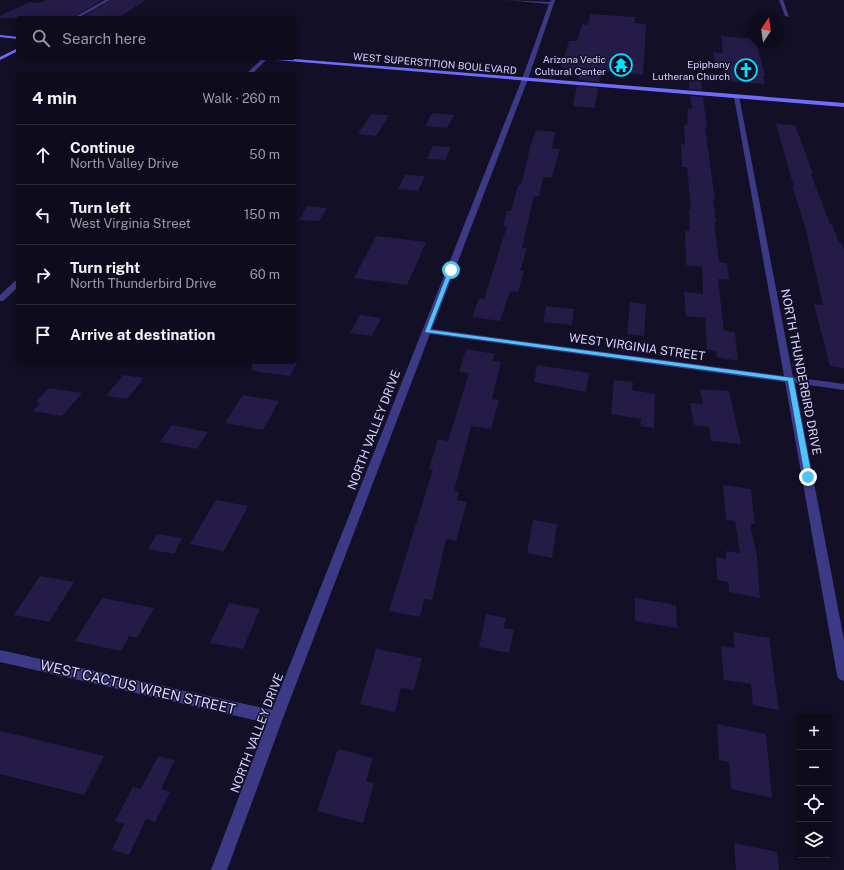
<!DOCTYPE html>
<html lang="en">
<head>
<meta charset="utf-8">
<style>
	body { margin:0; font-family:"Public Sans",sans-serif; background:#171425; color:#f1f3f6 }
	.controls { position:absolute; right:12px; bottom:12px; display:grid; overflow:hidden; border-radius:4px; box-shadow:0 2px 6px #0003 }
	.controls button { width:36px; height:36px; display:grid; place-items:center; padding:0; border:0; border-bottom:1px solid #2e2b3b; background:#0e0b1c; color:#f1f3f6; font:20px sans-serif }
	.compass { position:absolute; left:748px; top:12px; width:36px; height:36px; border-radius:50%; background:#0e0b1c; box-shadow:0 2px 6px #0003; rotate:13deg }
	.stop { position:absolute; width:12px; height:12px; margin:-9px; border:3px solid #4fc3f7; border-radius:50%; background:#fff }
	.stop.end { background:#4fc3f7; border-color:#fff; box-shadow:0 1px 4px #0008 }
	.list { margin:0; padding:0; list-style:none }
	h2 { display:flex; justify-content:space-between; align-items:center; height:52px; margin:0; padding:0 16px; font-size:17px }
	h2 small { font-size:13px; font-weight:400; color:#9b9ba3 }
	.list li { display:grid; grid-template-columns:26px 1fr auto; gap:12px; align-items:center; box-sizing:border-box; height:60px; padding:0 16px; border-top:1px solid #2e2b3b }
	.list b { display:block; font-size:15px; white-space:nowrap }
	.list p { margin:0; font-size:13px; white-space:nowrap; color:#9b9ba3 }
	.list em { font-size:13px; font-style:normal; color:#9b9ba3 }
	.icon { flex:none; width:22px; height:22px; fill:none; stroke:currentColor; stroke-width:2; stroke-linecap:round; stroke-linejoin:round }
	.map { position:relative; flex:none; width:844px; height:870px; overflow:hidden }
	.search { position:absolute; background:#0e0b1c; box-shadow:0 2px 6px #0003; left:16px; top:16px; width:280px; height:44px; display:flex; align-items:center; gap:10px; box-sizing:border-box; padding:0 14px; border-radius:4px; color:#9b9ba3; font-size:15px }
	.panel { position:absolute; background:#0e0b1c; box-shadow:0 2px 6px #0003; left:16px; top:72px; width:280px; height:292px; border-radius:4px }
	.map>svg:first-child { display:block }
	.building { fill:#241b47 }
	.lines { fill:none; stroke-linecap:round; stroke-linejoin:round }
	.minor { fill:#3d3a85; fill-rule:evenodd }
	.tertiary { fill:#3d3a85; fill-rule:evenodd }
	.secondary { fill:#6f6bff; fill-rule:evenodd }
	.route { fill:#4fc3f7 }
	.labels { text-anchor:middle; stroke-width:3; stroke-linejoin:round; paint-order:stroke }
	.far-poi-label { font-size:10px; fill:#d9d4ff; stroke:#130f26; text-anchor:end }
	.far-street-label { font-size:10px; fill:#d9d4ff; stroke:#130f26 }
	.street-label { font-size:12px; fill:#d9d4ff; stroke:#130f26 }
	.near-street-label { font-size:14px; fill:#d9d4ff; stroke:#130f26 }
</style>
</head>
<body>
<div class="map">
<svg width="844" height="870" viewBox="0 0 844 870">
	<rect width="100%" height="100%" fill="#130f26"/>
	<!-- building -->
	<g class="building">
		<polygon points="45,0 102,0 72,18 0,18 0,16 29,2 39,3"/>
		<polygon points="111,0 146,0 119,17 81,18"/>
		<polygon points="590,14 635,17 634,23 646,24 643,75 601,71 599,82 579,80 581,69 561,68 569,41 577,41 582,24 588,25"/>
		<polygon points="721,36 754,39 754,42 756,42 765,76 763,76 765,84 725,81 723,67 715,66 713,52 723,53"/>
		<polygon points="701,80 702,90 689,89 689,82"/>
		<polygon points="577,86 598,88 595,108 573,106"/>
		<polygon points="690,96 703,97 707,128 705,128 715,200 713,200 716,222 714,222 719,262 727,263 729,280 718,279 724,331 735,332 738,361 717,357 716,351 707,349 705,318 686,316 684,292 703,294 702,267 686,265 685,230 690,231 689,209 691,210 687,167 682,167 681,144 685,145 684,125 687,125 688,108 692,109"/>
		<polygon points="432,113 454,115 447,128 425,126"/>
		<polygon points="371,114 389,115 376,136 358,134"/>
		<polygon points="776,124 795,125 813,174 811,174 830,224 832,224 839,243 842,244 844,250 844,368 830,366 814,304 823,305 805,226 792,186 794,187"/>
		<polygon points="536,130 555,132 552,148 560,149 552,177 543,178 539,196 534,196 522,248 527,248 520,271 524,271 518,292 510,291 500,321 472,317 479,298 484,299 507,226 503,226 507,211 511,211 518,185 521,185 529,153 528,153"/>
		<polygon points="433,146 451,147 445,160 427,159"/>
		<polygon points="405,175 425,176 418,191 398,189"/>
		<polygon points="307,206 327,208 319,221 299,220"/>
		<polygon points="376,236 426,242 407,285 354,278"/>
		<polygon points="630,302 646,304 644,336 627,334"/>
		<polygon points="546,306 574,309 572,325 543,322"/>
		<polygon points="360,315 381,318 372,336 350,333"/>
		<polygon points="466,349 495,354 492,361 501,362 492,399 499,400 491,429 471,426 454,491 459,492 457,500 467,502 456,541 446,539 432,600 424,599 420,617 389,611 433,469 429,469 438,439 448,441 469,373 459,372"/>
		<polygon points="252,362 297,362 290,376 252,371"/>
		<polygon points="537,365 589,373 586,392 534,382"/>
		<polygon points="123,375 144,378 127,399 106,396"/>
		<polygon points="614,380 633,382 632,390 655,394 654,428 640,426 641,419 611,414"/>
		<polygon points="49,388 82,393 62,416 33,411 40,403 36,402"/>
		<polygon points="700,389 729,391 741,444 711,441 709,427 694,425 690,403 703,404"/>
		<polygon points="243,395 279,401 263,430 225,423"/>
		<polygon points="172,425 208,432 197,449 160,442"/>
		<polygon points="723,485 751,489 755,524 750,524 757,556 760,598 729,592 728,582 717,580 716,557 726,559 726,551 740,553 735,521 726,520"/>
		<polygon points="216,500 248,506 224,551 190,544"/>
		<polygon points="533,520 557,524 552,558 527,553"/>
		<polygon points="157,534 182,538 174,554 148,549"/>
		<polygon points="40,576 74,582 49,622 14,615"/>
		<polygon points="102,598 154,608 137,638 129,636 121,651 75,641"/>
		<polygon points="635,598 676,605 677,628 635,621"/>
		<polygon points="229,603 260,609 243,649 210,643"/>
		<polygon points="486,614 506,618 504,628 514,630 509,653 479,647"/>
		<polygon points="733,632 769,638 779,710 753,705 751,684 724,680 721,646 735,648"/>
		<polygon points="376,649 422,658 414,690 401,688 395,712 360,704"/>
		<polygon points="717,724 766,734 772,798 731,789 729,762 719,760"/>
		<polygon points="0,731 30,738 104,756 84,795 0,774"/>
		<polygon points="338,749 373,758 366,781 374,783 363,823 317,811"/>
		<polygon points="158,756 175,760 161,789 170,792 155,822 146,819 129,855 112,850 124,824 115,821 133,787 141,789"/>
		<polygon points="734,843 777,852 779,870 736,870"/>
	</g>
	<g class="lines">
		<!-- minor -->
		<g class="minor">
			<polygon points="504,0 550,2 551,0 555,0 528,79 432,329 784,376 734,97 739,96 793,377 844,384 844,390 795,383 844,640 844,681 839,679 837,675 785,382 430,334 283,718 227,870 211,870 267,723 0,662 0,650 272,710 522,79 549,4"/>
			<polygon points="779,0 783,0 789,17 785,16"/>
			<polygon points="263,58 268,58 252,74 246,74"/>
			<polygon points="15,281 18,281 18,287 3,301 0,301 0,295"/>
		</g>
		<!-- tertiary -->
		<polygon class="tertiary" points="105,0 110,0 78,18 73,18"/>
		<!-- secondary -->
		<g class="secondary">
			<polygon points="0,35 18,37 18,39 0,37"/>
			<polygon points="18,48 18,51 0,60 0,57"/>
			<polygon points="262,58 282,58 844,103 844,107 264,59"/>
		</g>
	</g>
	<!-- route -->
	<polygon class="route" points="449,269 453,270 430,330 793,378 812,477 811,479 808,479 805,477 788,381 425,332"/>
	<!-- icons -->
	<defs>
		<g id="temple-ring" transform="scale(1.15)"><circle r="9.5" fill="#130f26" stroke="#00e5ff" stroke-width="1.5"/><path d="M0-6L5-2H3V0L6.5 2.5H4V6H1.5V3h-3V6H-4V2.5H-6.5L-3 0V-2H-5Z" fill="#00e5ff"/></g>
		<g id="church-ring" transform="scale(1.15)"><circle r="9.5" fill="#130f26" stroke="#00e5ff" stroke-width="1.5"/><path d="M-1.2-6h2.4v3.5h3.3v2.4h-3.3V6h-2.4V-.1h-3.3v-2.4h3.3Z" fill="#00e5ff"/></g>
	</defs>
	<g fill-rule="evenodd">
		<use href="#temple-ring" x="621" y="65"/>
		<use href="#church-ring" x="746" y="70"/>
	</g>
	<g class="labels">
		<!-- far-poi labels -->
		<g class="far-poi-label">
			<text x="606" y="63">Arizona Vedic<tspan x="606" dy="12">Cultural Center</tspan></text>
			<text x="730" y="68">Epiphany<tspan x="730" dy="12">Lutheran Church</tspan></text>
		</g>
		<!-- far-street labels -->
		<g class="far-street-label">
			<text transform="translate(435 63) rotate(5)" y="4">WEST SUPERSTITION BOULEVARD</text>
		</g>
		<!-- street labels -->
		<g class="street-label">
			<text transform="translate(637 347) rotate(8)" y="4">WEST VIRGINIA STREET</text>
			<text transform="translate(801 372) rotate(79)" y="4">NORTH THUNDERBIRD DRIVE</text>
			<text transform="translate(374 430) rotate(-69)" y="4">NORTH VALLEY DRIVE</text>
			<text transform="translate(257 733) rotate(-69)" y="4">NORTH VALLEY DRIVE</text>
		</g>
		<!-- near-street labels -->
		<g class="near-street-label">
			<text transform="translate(138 687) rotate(13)" y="5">WEST CACTUS WREN STREET</text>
		</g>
	</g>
</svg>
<div class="controls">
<button>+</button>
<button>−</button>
<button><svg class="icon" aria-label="locate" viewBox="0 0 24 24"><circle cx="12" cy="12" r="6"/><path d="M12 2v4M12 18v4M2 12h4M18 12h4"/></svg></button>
<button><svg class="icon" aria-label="layers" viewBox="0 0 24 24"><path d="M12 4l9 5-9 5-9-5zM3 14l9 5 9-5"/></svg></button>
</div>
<svg class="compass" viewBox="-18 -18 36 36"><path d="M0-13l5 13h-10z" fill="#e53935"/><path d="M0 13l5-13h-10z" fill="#9b9ba3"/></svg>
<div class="stop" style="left:451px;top:270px"></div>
<div class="stop end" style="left:808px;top:477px"></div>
<div class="search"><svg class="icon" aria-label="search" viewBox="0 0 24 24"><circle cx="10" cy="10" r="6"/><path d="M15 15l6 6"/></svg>Search here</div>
<section class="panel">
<h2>4 min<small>Walk · 260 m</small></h2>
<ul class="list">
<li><svg class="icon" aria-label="ahead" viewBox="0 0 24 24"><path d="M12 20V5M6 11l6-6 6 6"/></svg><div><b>Continue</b><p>North Valley Drive</p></div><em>50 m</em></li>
<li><svg class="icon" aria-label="left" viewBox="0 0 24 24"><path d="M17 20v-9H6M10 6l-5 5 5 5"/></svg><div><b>Turn left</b><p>West Virginia Street</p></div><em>150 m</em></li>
<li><svg class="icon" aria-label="right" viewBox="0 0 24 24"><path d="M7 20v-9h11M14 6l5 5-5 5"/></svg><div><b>Turn right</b><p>North Thunderbird Drive</p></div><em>60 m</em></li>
<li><svg class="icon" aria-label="arrive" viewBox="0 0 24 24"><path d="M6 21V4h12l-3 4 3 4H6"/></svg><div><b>Arrive at destination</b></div></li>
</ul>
</section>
</div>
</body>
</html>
